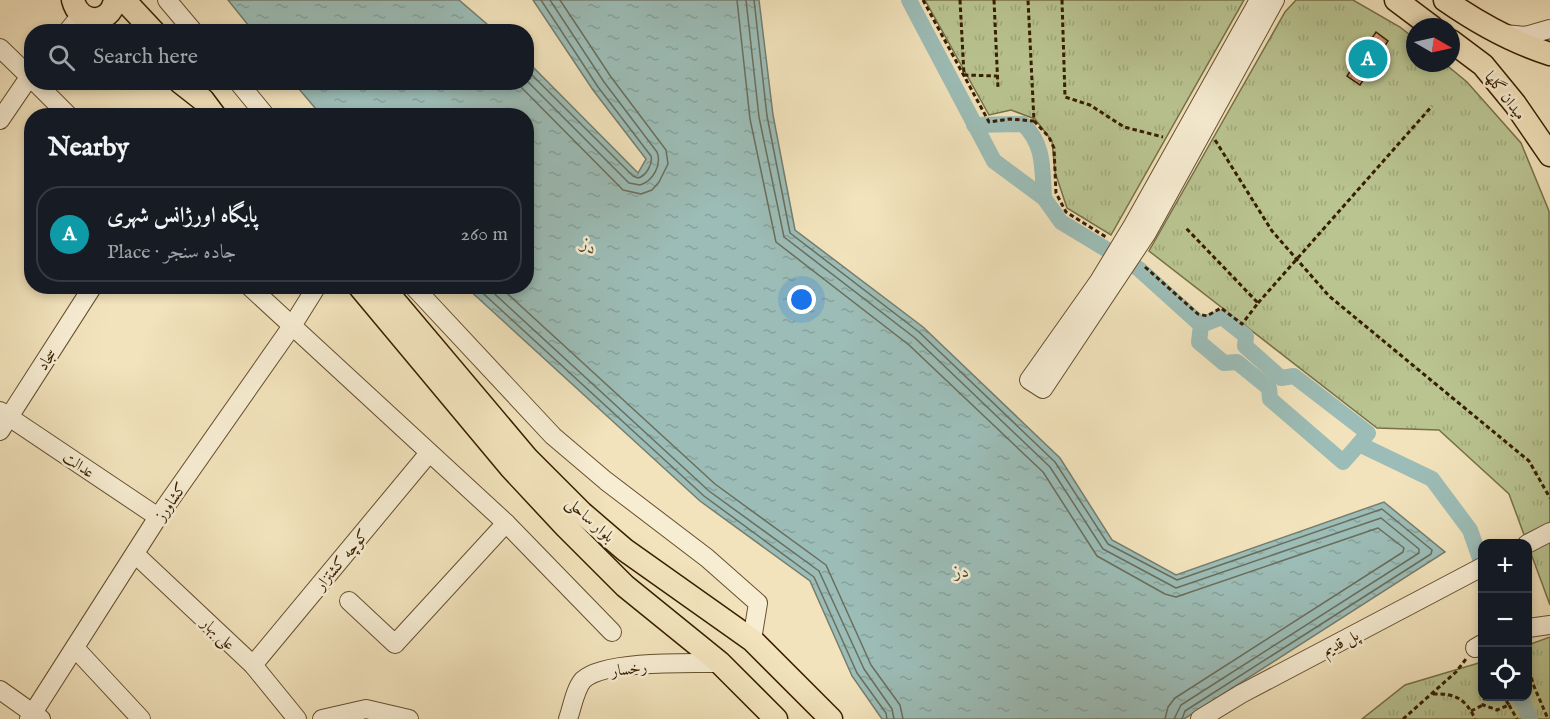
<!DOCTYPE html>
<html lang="en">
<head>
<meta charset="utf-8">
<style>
	body { margin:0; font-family:"IM FELL English",Amiri,serif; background:#20242c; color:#f1f3f6 }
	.controls { position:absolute; right:18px; bottom:18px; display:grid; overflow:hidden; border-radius:12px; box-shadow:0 3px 9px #0003 }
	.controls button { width:54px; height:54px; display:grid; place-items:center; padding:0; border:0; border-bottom:2px solid #363941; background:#171b24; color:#f1f3f6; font:30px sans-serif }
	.compass { position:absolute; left:1406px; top:18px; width:54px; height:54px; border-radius:50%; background:#171b24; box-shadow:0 3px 9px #0003; rotate:99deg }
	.you { position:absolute; left:802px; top:300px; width:21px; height:21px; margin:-15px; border:4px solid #fff; border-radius:50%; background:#1a73e8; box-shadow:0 0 0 9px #1a73e833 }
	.badge { display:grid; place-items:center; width:39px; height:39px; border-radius:50%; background:#c59692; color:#fff; font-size:20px; font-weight:700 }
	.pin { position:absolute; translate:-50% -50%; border:3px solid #fff; box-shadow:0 2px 6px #0006 }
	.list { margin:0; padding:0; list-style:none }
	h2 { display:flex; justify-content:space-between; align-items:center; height:78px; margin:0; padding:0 24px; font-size:26px }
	h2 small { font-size:20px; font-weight:400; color:#9ea1a6 }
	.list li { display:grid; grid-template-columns:39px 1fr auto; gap:18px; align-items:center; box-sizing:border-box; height:96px; margin:0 12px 12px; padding:0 12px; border:2px solid #363941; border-radius:24px }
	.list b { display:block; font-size:22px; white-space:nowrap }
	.list p { margin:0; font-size:20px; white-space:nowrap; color:#9ea1a6 }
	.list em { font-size:20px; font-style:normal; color:#9ea1a6 }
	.icon { flex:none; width:33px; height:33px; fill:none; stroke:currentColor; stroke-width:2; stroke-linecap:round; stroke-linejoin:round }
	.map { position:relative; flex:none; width:1550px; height:719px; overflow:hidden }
	.search { position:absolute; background:#171b24; box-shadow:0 3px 9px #0003; left:24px; top:24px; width:510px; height:66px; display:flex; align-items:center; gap:15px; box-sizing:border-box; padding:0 21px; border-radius:24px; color:#9ea1a6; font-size:22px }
	.panel { position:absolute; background:#171b24; box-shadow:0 3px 9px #0003; left:24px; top:108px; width:510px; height:186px; border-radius:24px }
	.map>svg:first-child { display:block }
	.park { fill:url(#park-tufts); stroke:#787148; stroke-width:1.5 }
	.water { fill:url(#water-ripples); stroke:#747d6e; stroke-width:1.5 }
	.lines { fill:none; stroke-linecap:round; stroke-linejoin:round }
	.shore { stroke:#6a6e5c; stroke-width:1.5 }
	.canal { stroke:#9cbdb7; stroke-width:16 }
	.building { fill:url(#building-cross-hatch); stroke:#371e00; stroke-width:1.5 }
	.minor-casing { stroke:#664f2f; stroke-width:20 }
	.major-casing { stroke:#371e00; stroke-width:25 }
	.path { stroke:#371e00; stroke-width:3; stroke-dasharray:4.5 3; stroke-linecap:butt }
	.minor { stroke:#f7edd3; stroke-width:18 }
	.major { stroke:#f2e3bc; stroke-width:22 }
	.labels { text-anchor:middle; stroke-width:5; stroke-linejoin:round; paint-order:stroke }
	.street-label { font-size:16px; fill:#371e00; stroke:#f7edd3 }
	.water-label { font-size:18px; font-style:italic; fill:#554e37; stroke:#f7edd3 }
</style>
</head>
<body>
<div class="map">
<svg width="1550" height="719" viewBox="0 0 1550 719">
	<defs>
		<pattern id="park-tufts" width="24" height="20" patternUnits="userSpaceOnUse" patternTransform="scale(1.5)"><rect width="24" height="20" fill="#b9c491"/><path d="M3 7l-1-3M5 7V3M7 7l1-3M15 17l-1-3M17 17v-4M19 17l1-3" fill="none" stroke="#a0a87b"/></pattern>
		<pattern id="water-ripples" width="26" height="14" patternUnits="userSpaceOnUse" patternTransform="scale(1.5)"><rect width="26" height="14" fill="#9cbdb7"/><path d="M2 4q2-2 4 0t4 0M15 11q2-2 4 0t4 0" fill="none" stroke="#87a29c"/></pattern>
		<pattern id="building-cross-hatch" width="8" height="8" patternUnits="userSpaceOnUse" patternTransform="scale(1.5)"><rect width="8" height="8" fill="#e4a780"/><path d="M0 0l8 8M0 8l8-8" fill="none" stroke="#c48f6d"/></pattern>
	</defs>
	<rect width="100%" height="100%" fill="#f2e3bc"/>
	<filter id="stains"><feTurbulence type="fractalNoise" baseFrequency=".00333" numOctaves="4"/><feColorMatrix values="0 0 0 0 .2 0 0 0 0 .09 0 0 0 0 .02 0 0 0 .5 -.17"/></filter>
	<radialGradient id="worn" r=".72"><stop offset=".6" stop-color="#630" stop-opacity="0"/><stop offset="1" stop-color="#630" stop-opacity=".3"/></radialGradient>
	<!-- park -->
	<g class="park">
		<polygon points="925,0 1244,0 1111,235 1067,208 1055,172 1052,141 1035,119 1011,110 989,115"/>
		<polygon points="1296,0 1353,0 1400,27 1415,39 1415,63 1444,63 1467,82 1521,143 1549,211 1550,605 1509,494 1439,430 1377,428 1149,251 1285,12"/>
		<polygon points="1550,637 1550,719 1362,719 1405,685 1482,662 1482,696 1528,696 1528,645"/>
	</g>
	<!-- water -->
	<g class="water">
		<polygon points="228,0 459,0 495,31 253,31"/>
		<polygon points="533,0 759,0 773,115 795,230 923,327 1060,458 1112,540 1176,575 1384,502 1445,552 1184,719 882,719 852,676 810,581 700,501 466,287 526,286 526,116 321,115 294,83 526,82 527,61 638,173 646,159 593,90"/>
	</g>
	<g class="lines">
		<!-- shore -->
		<g class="shore">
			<polyline points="737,0 750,119 776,242 909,345 1043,472 1097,556 1165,594 1176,597 1378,528 1404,548 1403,552 1175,698 1168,707 1165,719"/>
			<polyline points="746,0 759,117 784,237 915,338 1050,467 1103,549 1176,588 1381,518 1419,549 1419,553 1181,705 1174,719"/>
			<polyline points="754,0 767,116 790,233 919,332 1055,462 1108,544 1177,580 1382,509 1432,550 1431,554 1185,711 1182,719"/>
			<path d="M526,69L633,176L638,178C646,176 653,164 651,156L598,87L541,0"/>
			<path d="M526,80L629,183L640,185C653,181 662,165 657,152L604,82L550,0"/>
			<polyline points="516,82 623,190 641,194 652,190 659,182 668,164 666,150 611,77 560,0"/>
			<polyline points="475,286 704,496 814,577 857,673 886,713 887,719"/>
			<polyline points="486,286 709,491 819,571 864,669 892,709 894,719"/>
			<polyline points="499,286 715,484 826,565 871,665 900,705 903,719"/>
		</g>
		<!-- canal -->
		<g class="canal">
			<polyline points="909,0 994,161 1044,198 1061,222 1139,269 1201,325 1199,342 1224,363 1237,362 1269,388 1270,399 1343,462 1359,444 1432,479 1470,530 1482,564"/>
			<path d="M974,125L1023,124C1045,145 1042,169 1044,198"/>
			<polyline points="1201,325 1222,317 1246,336 1245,346 1281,378 1294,376 1368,433 1359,444"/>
			<polyline points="1520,696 1530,719"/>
		</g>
	</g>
	<!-- building -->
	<polygon class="building" points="1376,32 1388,41 1360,85 1347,76"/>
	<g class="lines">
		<!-- minor casing -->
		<g class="minor-casing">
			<g id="minor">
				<polyline points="167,0 194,32"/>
				<polyline points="1259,0 1133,225 1099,281 1029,380 1043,389 1147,233 1275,0"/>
				<polyline points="67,32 81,15"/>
				<polyline points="1505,34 1525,36 1550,29"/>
				<polyline points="0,48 32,79"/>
				<polyline points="35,82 69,116"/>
				<polyline points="238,82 266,116"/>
				<polyline points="0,120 32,73"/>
				<polyline points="249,286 506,523 612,632"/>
				<polyline points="413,286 553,436 606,481 707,558 758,603 752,640"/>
				<polyline points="0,411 158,517"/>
				<polyline points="0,431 93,286"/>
				<polyline points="1527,544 1550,532"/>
				<polyline points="135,554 253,665 297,719"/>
				<polyline points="349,601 395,644 506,523"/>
				<polyline points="1528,628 1550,625"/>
				<polyline points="75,648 141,719"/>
				<polyline points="1475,648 1482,644"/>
				<polyline points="253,665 429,453"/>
				<polyline points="0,690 41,719"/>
				<polyline points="29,719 158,517 292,326 317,286"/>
				<polyline points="322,719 366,709 409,719"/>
				<path d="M568,719C572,708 575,689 583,680C604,660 690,663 720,663"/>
				<polyline points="1200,719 1241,694 1482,567"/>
			</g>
		</g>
		<!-- major casing -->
		<g class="major-casing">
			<g id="major">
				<path d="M73,0C79,25 110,26 115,0"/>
				<polyline points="124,0 154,32"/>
				<polyline points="1396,0 1432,27"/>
				<path d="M1445,0C1478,23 1512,42 1550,54"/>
				<polyline points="1451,41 1483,65 1515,104 1550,155"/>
				<polyline points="180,82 203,100 215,116"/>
				<polyline points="359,286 511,468 566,527 625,586 720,663 776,719"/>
				<polyline points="382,286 527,458 582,513 625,550 752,640 831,719"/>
			</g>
		</g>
		<!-- path -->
		<g class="path">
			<polyline points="923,0 989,122 1010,119 1034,121 1028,0"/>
			<polyline points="960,0 964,75 997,76"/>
			<polyline points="994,0 998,88"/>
			<polyline points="1062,0 1065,97 1090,105 1124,127 1163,137"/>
			<polyline points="1034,121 1049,137 1054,148 1056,193 1066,212 1106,237"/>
			<polyline points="1215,140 1272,231 1329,296 1529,461 1550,498"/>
			<polyline points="1145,267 1198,314 1207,316 1221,308 1242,324 1258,303 1185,227"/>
			<polyline points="1258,303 1432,106"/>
			<polyline points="1528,663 1533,684 1548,719"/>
			<path d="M1433,694C1455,693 1466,699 1475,719"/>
			<polyline points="1485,696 1483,705 1497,710 1509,705 1503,696"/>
			<polyline points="1509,705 1517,719"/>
			<polyline points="1471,711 1483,705"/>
			<polyline points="1403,719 1456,672 1466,659"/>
		</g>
		<!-- minor -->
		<use href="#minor" class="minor"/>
		<!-- major -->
		<use href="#major" class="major"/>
	</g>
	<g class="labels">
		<!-- street labels -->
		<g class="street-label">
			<text transform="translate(1506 95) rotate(52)" y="6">میدان گلها</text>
			<text transform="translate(46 359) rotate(-57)" y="6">سجاد</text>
			<text transform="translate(79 464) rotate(34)" y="6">عدالت</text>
			<text transform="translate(170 501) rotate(-55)" y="6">کشاورز</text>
			<text transform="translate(591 519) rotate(42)" y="6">بلوار ساحلی</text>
			<text transform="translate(341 559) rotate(-50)" y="6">کوچه کشتزار</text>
			<text transform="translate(219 633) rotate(43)" y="6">علی بهار</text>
			<text transform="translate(1340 642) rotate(-28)" y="6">پل قدیم</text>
			<text transform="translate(629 668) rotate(-7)" y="6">رخسار</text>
		</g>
		<!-- water labels -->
		<g class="water-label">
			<text transform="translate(590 246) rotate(33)" y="6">دز</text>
			<text x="962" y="577">دز</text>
		</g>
	</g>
	<rect width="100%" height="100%" filter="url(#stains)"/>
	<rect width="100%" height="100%" fill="url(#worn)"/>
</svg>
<div class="controls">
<button>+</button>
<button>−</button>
<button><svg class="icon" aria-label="locate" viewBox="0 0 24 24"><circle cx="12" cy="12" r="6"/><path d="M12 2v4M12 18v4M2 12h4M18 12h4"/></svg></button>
</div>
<svg class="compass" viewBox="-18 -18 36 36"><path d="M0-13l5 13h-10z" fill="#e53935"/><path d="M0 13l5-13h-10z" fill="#9ea1a6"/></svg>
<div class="you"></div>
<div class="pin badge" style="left:1368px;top:59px;background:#0f9aa8">A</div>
<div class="search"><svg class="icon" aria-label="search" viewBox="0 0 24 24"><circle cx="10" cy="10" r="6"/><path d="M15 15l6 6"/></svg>Search here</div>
<section class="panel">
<h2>Nearby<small></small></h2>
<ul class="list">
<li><span class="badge" style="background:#0f9aa8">A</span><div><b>پایگاه اورژانس شهری</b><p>Place · جاده سنجر</p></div><em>260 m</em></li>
</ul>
</section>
</div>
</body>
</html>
